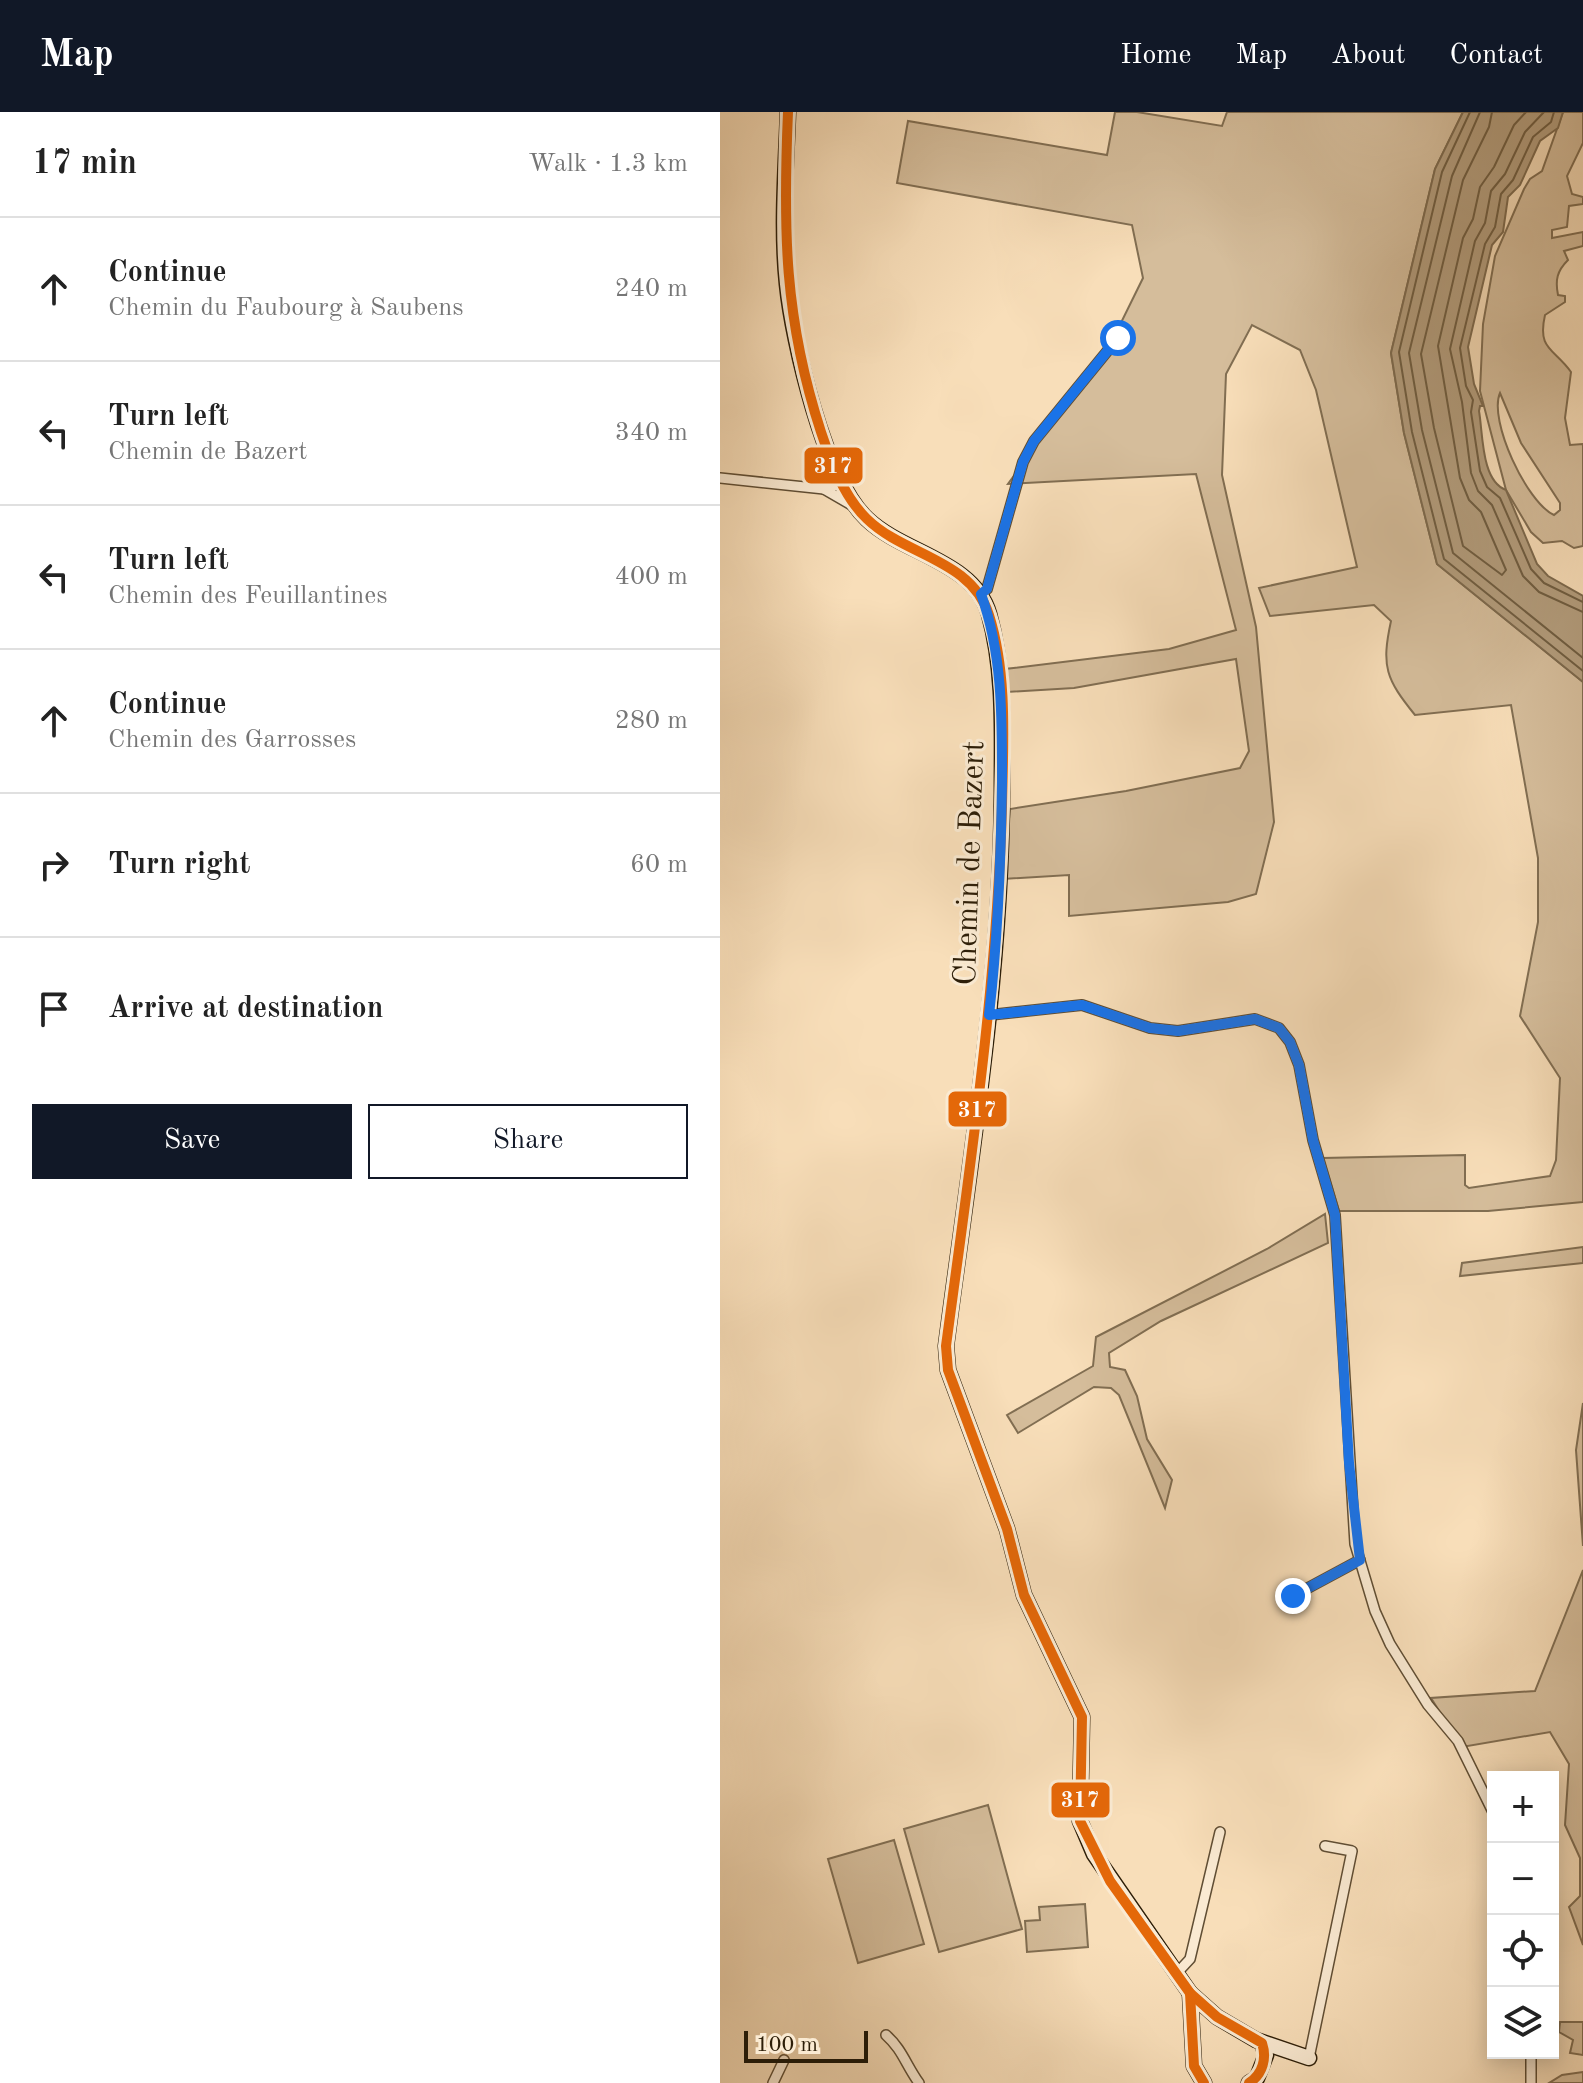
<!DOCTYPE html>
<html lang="en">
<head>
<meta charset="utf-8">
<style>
	body { margin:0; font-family:"Old Standard TT",serif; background:#f2f2f2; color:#222 }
	.controls { position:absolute; right:24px; bottom:24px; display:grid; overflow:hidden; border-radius:0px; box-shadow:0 4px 20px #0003 }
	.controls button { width:72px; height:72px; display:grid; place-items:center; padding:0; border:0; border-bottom:2px solid #e0e0e0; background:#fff; color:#222; font:40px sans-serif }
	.scale { position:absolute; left:24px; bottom:20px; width:124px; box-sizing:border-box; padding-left:8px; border:4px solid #2d1e08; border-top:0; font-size:22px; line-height:28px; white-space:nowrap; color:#2d1e08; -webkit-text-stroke:6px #faead2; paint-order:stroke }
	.stop { position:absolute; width:24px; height:24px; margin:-18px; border:6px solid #1a73e8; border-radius:50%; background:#fff }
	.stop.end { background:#1a73e8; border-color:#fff; box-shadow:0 2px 8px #0008 }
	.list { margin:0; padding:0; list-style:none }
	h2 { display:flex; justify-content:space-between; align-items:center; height:104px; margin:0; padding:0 32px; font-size:34px }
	h2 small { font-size:26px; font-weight:400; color:#767676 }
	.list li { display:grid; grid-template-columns:52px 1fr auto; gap:24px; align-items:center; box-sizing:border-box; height:144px; padding:0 32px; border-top:2px solid #e0e0e0 }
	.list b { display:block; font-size:30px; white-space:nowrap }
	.list p { margin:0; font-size:26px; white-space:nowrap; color:#767676 }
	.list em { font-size:26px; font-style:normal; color:#767676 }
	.actions { display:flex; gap:16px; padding:24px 32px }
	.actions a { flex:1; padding:18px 0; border:2px solid #111827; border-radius:0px; text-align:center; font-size:28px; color:#111827 }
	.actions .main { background:#111827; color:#fff }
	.icon { flex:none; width:44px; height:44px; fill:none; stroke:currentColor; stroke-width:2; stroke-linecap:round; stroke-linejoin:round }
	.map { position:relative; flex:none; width:863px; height:1971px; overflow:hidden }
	header { display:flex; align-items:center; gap:48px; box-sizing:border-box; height:112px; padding:0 40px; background:#111827; color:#fff }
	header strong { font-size:38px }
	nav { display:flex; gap:44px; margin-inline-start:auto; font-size:28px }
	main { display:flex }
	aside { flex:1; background:#fff }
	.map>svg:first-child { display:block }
	.green { fill:#d5bd9b; stroke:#816e52; stroke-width:2; fill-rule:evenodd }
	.water { fill:#b39d7d; stroke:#7d6a4e; stroke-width:2 }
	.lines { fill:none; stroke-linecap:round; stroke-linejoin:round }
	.shore { stroke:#705e42; stroke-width:2 }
	.street-casing { stroke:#604e34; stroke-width:12 }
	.secondary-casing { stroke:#2d1e08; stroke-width:17 }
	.street { stroke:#faead2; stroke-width:9 }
	.secondary { stroke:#faead2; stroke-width:14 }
	.bus-1-casing { stroke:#faead2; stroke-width:16 }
	.bus-1 { stroke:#e46809; stroke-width:10 }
	.route { stroke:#1a73e8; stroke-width:10 }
	.labels { text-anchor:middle; stroke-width:6; stroke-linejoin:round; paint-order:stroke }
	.street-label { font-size:32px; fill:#2d1e08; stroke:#faead2 }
	.line-badge { stroke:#faead2; stroke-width:3 }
	.badge-label { font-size:22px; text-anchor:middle; font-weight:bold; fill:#fff }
</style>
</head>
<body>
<header>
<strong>Map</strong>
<nav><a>Home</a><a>Map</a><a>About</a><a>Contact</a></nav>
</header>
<main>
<aside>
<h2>17 min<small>Walk · 1.3 km</small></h2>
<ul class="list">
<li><svg class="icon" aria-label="ahead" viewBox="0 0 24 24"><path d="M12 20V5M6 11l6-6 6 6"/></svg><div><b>Continue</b><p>Chemin du Faubourg à Saubens</p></div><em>240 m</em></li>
<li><svg class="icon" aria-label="left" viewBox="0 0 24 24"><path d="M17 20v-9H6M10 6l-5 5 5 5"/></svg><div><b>Turn left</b><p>Chemin de Bazert</p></div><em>340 m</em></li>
<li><svg class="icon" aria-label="left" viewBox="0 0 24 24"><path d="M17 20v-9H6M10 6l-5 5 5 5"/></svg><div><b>Turn left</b><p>Chemin des Feuillantines</p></div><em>400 m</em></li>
<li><svg class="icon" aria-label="ahead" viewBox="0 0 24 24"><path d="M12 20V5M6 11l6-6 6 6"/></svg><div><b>Continue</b><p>Chemin des Garrosses</p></div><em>280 m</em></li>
<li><svg class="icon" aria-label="right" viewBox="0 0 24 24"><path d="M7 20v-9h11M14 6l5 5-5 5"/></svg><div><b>Turn right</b></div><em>60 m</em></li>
<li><svg class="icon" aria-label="arrive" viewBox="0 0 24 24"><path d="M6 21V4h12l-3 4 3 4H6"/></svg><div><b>Arrive at destination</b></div></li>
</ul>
<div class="actions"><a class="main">Save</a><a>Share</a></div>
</aside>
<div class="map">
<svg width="863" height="1971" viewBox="0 0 863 1971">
	<rect width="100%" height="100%" fill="#f8deb9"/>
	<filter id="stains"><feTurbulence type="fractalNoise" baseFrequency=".0025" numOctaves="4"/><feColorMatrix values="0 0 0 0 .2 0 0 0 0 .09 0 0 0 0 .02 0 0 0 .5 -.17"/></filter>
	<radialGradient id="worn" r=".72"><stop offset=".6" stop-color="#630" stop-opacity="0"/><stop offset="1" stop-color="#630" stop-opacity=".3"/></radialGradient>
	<!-- green -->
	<g class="green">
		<path d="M395,0H417L502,14L507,0H743L715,57L671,241L684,321L717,452L863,570V1090L768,1099H619L603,1046L745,1043V1073L749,1076L830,1064L836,1048L840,966L800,904L818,810V746L791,593L695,603C666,567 661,555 671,509L654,493L550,504L539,476L637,455L596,278L580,238L532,213L506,262L502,363L536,515L554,710L536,782L508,790L349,804V763L283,767L290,697L406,679L520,656L529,639L516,547L354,576L287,580L285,557L449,537L516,518L476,362L288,372L393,227L423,166L412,113L177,71L188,9L387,43Z"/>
		<path d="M843,0H863V31L847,64L852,82L863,85V92L849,94L847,115L832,118V126L863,120V134L844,139L848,148C837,159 835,168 838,183L845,184V190L825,203C817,238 834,236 851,260L845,306L850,333L863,332V434L854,436L842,429L823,431L811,420L786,378L760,279L763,212L775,144L804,77L810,67L822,59ZM780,281L801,331L840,391V398L834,403C807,391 768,308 780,281Z"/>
		<polygon points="605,1102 608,1131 441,1209 389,1241 390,1255 405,1258 417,1284 427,1327 452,1368 445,1396 399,1283 391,1276 374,1275 298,1321 287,1303 373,1254 376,1225 547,1137"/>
		<polygon points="863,1135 863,1151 740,1164 742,1151"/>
		<polygon points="863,1291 863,1434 856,1338"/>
		<polygon points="863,1458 863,1833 849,1795 860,1784 860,1746 845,1713 849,1652 830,1620 742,1635 711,1586 815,1579"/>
		<polygon points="268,1693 302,1817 219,1840 184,1717"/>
		<polygon points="174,1728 204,1832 138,1851 108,1747"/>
		<polygon points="365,1792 368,1835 307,1840 305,1809 320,1808 319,1795"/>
		<polygon points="840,1910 863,1910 863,1943 850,1941 853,1928 839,1920"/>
		<polygon points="863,1960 863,1971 829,1971 842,1963"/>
	</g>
	<!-- water -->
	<path class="water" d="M743,0H843L838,16L820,29L800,73L788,85L783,120L772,133L748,235L754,272L763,294H760L759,299C763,321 761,369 786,378L817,452L828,464L863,484V570L717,452L684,321L671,241L715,57Z"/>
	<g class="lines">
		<!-- shore -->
		<g class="shore">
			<polyline points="750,0 722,60 679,240 692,320 724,447 863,559"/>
			<polyline points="760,0 732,64 689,241 702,318 733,441 863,546"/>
			<polyline points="772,0 769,15 743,68 701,242 714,316 743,434 782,463 786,458 761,400 749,388 740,366 718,234 743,126 753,107 760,75 774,55 794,13 806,0"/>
			<polyline points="824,0 805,20 785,62 771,79 765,111 755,129 730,237 742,290 751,361 758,379 772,393 803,464 819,480 863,500"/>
			<polyline points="834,0 831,10 813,25 793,68 781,82 775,115 765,132 740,236 746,274 753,288 751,300 760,359 767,375 780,386 811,457 824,471 863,490"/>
		</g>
		<!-- street casing -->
		<g class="street-casing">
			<g id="street">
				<polyline points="0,366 104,377 120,372"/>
				<polyline points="104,377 135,395"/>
				<polyline points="261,482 267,477 303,350 314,329 398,226"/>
				<polyline points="269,903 362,893 430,916 458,919 535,907 559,916 570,930 579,953 593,1028 615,1103 635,1432 655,1499 670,1532 708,1593 738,1629 773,1700"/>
				<polyline points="573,1484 640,1448"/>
				<polyline points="456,1862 470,1847 500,1720"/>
				<path d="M166,1923C182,1937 186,1953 199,1971"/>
				<polyline points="811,1941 811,1971"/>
				<polyline points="589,1946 632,1739 605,1734"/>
				<polyline points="53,1971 64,1948"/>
			</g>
		</g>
		<!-- secondary casing -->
		<g class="secondary-casing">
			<g id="secondary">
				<path d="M68,0C66,56 61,116 67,172C73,231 105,368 147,407C184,442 254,449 269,502C285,560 282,621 282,680C281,866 250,1049 226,1234L228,1258L287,1417L304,1483L362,1605L360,1709L374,1742L470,1881L497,1905L536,1928L589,1946"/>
				<polyline points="470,1881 474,1954 484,1971"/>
				<polyline points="529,1971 537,1966 546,1943 542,1931"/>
			</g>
		</g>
		<!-- street -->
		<use href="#street" class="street"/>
		<!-- secondary -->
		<use href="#secondary" class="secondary"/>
		<!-- bus-1 casing -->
		<g class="bus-1-casing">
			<g id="bus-1">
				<path d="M68,0C63,117 64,207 101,320C111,350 124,385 147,407C185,444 251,447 269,503C288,563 283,632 282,694C277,875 250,1054 226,1234L228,1258L287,1417L304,1483L362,1605L360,1709L390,1769L470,1881L497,1905L542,1931C547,1946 543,1962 529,1971"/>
				<polyline points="470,1881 474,1954 484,1971"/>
			</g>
		</g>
		<!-- bus-1 -->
		<use href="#bus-1" class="bus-1"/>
	</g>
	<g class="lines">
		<!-- route -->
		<path class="route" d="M398,226L314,329L303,350L267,477L261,482C283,543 282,607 282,670C281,749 278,825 269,903L362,893L430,916L458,919L535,907L559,916L570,930L579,953L593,1028L615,1103L629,1351L640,1448L573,1484"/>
	</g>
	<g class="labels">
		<!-- street labels -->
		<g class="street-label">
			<text transform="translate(248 751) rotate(-88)" y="11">Chemin de Bazert</text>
		</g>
	</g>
	<g class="line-badge">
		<rect x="83" y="334" width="61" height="39" rx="8" fill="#e46809"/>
		<rect x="227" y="978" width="61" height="38" rx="8" fill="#e46809"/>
		<rect x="330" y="1669" width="61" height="38" rx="8" fill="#e46809"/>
	</g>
	<g class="badge-label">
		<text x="113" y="361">317</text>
		<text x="257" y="1005">317</text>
		<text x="360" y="1695">317</text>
	</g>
	<rect width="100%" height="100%" filter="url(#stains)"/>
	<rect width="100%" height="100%" fill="url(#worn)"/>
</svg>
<div class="controls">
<button>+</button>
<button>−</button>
<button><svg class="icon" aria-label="locate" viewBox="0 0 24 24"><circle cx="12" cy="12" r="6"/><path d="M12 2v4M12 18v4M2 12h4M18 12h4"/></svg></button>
<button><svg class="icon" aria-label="layers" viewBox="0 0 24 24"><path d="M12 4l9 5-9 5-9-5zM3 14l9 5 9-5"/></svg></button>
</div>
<div class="scale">100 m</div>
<div class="stop" style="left:398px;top:226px"></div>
<div class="stop end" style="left:573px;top:1484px"></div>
</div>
</main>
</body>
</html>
